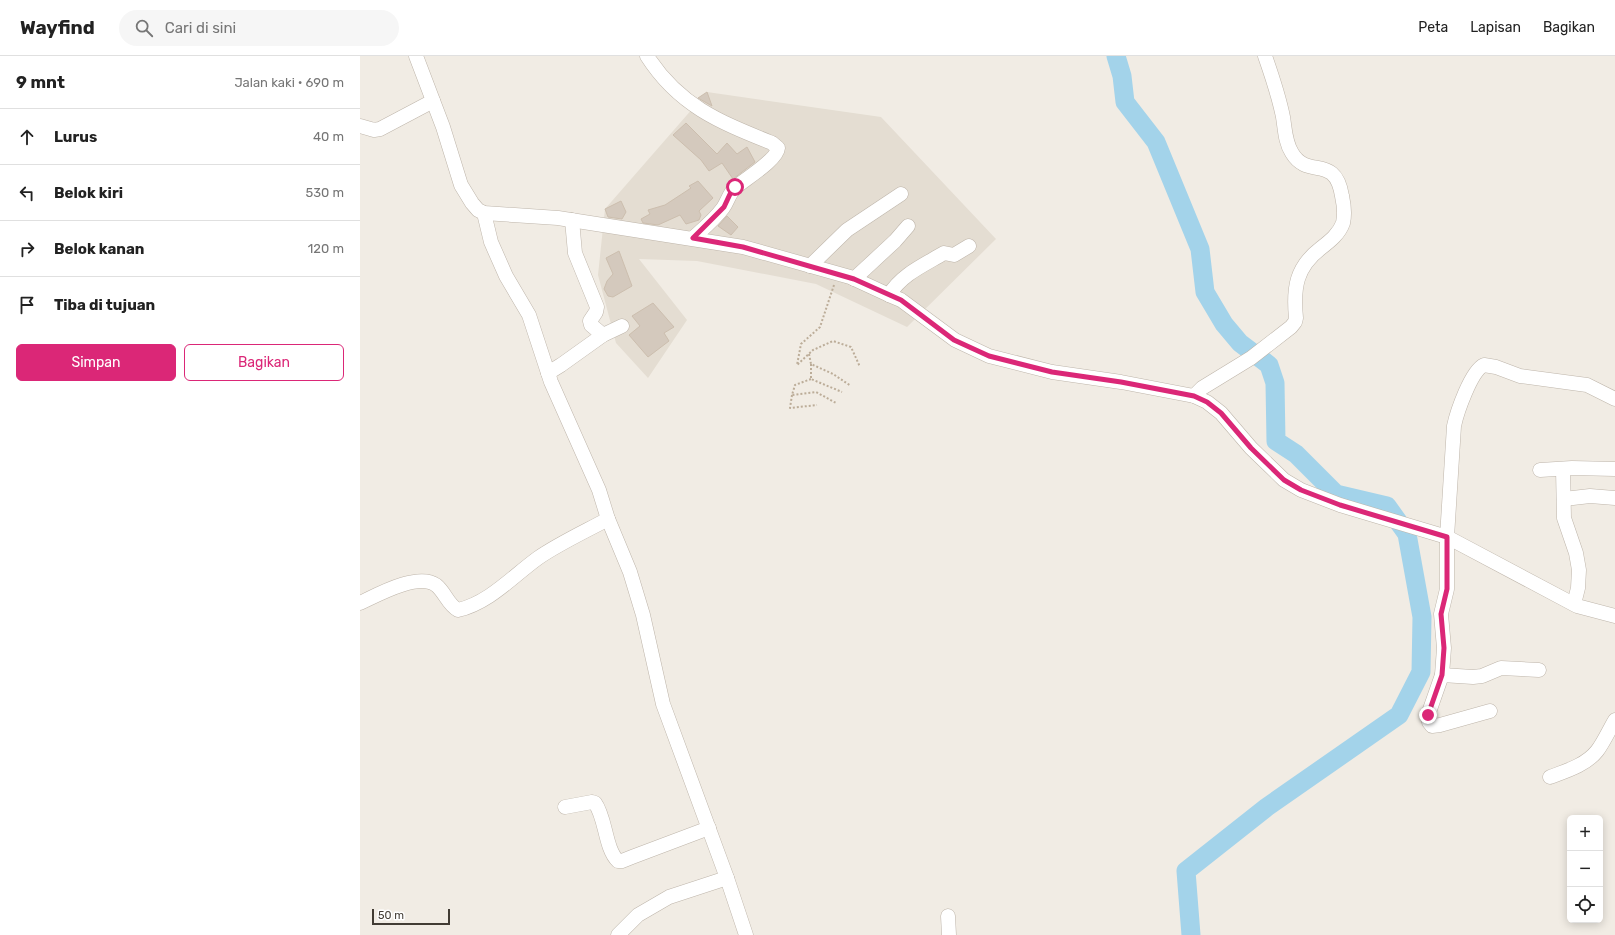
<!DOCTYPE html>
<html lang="id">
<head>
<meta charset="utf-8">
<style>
	body { margin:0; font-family:Rubik,sans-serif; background:#f6f6f6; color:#222 }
	.controls { position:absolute; right:12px; bottom:12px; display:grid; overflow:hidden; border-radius:6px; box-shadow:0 2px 10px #0003 }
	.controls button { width:36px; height:36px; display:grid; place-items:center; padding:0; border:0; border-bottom:1px solid #e0e0e0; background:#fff; color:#222; font:20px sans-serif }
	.scale { position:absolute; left:12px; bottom:10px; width:78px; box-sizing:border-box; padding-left:4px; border:2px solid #423c34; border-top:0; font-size:11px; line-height:14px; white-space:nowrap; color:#423c34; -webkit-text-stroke:3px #fff; paint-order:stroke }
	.stop { position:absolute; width:12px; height:12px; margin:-9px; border:3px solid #db2777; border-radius:50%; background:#fff }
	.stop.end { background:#db2777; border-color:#fff; box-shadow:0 1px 4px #0008 }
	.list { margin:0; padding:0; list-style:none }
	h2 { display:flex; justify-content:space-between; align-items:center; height:52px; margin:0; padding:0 16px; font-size:17px }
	h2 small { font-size:13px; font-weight:400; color:#767676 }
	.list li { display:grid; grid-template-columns:26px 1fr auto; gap:12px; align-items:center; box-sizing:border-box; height:56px; padding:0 16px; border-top:1px solid #e0e0e0 }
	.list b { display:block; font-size:15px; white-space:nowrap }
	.list em { font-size:13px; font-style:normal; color:#767676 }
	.actions { display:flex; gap:8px; padding:12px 16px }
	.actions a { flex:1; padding:9px 0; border:1px solid #db2777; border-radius:6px; text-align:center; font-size:14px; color:#db2777 }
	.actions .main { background:#db2777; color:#fff }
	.icon { flex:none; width:22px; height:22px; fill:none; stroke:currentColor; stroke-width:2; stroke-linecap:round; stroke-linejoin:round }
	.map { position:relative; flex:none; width:1255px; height:879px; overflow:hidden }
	header { display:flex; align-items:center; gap:24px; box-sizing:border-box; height:56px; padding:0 20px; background:#fff; border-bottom:1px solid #e0e0e0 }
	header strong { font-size:19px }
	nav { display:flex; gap:22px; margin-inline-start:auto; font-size:14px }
	.search { width:280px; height:36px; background:#f6f6f6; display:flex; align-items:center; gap:10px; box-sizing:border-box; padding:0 14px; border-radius:22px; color:#767676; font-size:15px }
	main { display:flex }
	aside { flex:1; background:#fff }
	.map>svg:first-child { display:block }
	.residential { fill:#e4ddd2 }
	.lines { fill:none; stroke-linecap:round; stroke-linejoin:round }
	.river { stroke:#a3d3ea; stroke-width:19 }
	.building { fill:#d4c9bd; stroke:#ccbeae }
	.minor-casing { stroke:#beb5aa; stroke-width:15 }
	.path { stroke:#bcad99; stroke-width:2; stroke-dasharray:2 2; stroke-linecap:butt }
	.minor { stroke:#fff; stroke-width:14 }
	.route { stroke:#db2777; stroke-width:5 }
</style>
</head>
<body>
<header>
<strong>Wayfind</strong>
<div class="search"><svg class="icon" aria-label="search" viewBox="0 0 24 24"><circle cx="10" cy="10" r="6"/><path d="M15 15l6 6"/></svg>Cari di sini</div>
<nav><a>Peta</a><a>Lapisan</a><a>Bagikan</a></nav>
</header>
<main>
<aside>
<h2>9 mnt<small>Jalan kaki · 690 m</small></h2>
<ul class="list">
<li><svg class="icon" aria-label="ahead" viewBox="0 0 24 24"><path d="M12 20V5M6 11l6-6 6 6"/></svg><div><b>Lurus</b></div><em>40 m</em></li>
<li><svg class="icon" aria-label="left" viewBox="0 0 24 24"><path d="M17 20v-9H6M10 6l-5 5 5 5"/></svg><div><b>Belok kiri</b></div><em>530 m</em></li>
<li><svg class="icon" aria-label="right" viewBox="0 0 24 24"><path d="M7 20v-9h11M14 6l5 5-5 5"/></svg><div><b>Belok kanan</b></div><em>120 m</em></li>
<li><svg class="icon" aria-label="arrive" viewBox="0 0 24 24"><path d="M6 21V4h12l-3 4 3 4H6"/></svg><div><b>Tiba di tujuan</b></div></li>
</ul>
<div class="actions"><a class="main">Simpan</a><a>Bagikan</a></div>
</aside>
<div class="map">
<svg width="1255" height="879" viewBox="0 0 1255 879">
	<rect width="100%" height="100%" fill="#f1ece4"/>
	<!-- residential -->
	<polygon class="residential" points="347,36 521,61 636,183 547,271 456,228 337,205 279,203 327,264 288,322 256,287 238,219 245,153"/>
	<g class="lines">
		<!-- river -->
		<polyline class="river" points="756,0 762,20 765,46 796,86 840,193 845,236 864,268 880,287 909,309 915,327 916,385 936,398 976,438 1027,450 1047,478 1062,561 1061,616 1039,659 907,751 826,815 831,879"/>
	</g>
	<!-- building -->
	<g class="building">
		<polygon points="347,36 352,50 338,42"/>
		<polygon points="326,67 357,98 367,87 377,98 387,91 395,106 373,123 362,107 349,115 341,104 313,79"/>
		<polygon points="338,125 353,142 339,155 341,159 339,164 326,168 320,159 298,169 283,167 281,163 290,158 288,154 305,149 331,132 329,130"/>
		<polygon points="261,145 266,156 262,163 248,161 245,153"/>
		<polygon points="367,160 378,171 371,179 358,170"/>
		<polygon points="259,195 272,230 253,241 248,240 244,233 247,225 253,218 246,202"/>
		<polygon points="293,247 314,271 304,277 309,285 288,301 269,279 280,270 272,260"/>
	</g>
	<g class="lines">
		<!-- minor casing -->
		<g class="minor-casing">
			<g id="minor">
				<polyline points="56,0 83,71 101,129 112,147 118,154 124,157 198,162 383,191 490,221 529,239 541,244 595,284 629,300 692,316 761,326 834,340 847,346 861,357 891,392 924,424 941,434 980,449 1087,481 1217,550 1255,560"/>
				<path d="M287,0C319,50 360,66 412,87L418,92C417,104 385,123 376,131C369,137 368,145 363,152C355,163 343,173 333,182"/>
				<polyline points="0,70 14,74 20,73 73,45"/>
				<polyline points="124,157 131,186 146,220 169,259 191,326 239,434 248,463 270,516 283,559 303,648 367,822 386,879"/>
				<polyline points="212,164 215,197 237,251 236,256 230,265 231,269 243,279"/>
				<polyline points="450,210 487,174 541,138"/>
				<polyline points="494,223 535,185 548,170"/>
				<path d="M529,239C542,218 564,209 584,197L594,199L609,190"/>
				<polyline points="188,317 201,309 243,279 262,270"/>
				<path d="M834,340L842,332L891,302L931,271L935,266L936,262C933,232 936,211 961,192C970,185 979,178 983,167C985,158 984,149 982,140C975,97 948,124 932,97C925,86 925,73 923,61C919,41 912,20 905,0"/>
				<polyline points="1203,413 1204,462 1216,497 1219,514 1218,532 1214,548"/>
				<polyline points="1180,414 1212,412 1255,413"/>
				<polyline points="1204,443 1230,440 1255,442"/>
				<path d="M0,547C17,539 58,516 76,529C85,536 88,549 98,554C129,547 153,520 178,502C198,488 226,475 248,463"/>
				<polyline points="1082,619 1113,621 1122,620 1141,612 1179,614"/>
				<path d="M1130,655L1080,669L1072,670L1069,666L1068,659L1082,619L1084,592L1081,558L1087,533V481L1094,370C1097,356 1111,315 1124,309L1136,311L1160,320L1227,329L1255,343"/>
				<path d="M1190,721C1206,715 1226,709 1237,695C1244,686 1249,674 1255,664"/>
				<path d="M205,751L232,746L235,747C246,762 245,793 258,805H262L272,801L349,772"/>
				<polyline points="588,860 589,879"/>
				<polyline points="258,879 278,859 309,841 367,822"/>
			</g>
		</g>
		<!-- path -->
		<g class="path">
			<polyline points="474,229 460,271 441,288 437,309 453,294 473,285 491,291 500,311"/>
			<polyline points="449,298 451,308 473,318 491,330"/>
			<polyline points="451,308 451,323 482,336"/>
			<polyline points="451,323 435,329 432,339 456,336 476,347"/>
			<polyline points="432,339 430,352 457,349"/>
		</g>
		<!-- minor -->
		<use href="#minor" class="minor"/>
	</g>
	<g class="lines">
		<!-- route -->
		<polyline class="route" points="375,131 371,136 364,151 333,182 383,191 494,223 541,244 594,284 629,300 692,316 761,326 834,340 847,346 861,357 891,392 924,424 941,434 980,449 1087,481 1087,533 1081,558 1084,592 1082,619 1068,659"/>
	</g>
</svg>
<div class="controls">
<button>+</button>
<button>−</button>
<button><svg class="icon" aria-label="locate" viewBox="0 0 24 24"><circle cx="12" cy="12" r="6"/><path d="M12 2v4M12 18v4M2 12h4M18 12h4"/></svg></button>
</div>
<div class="scale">50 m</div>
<div class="stop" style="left:375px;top:131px"></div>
<div class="stop end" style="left:1068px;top:659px"></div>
</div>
</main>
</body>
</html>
